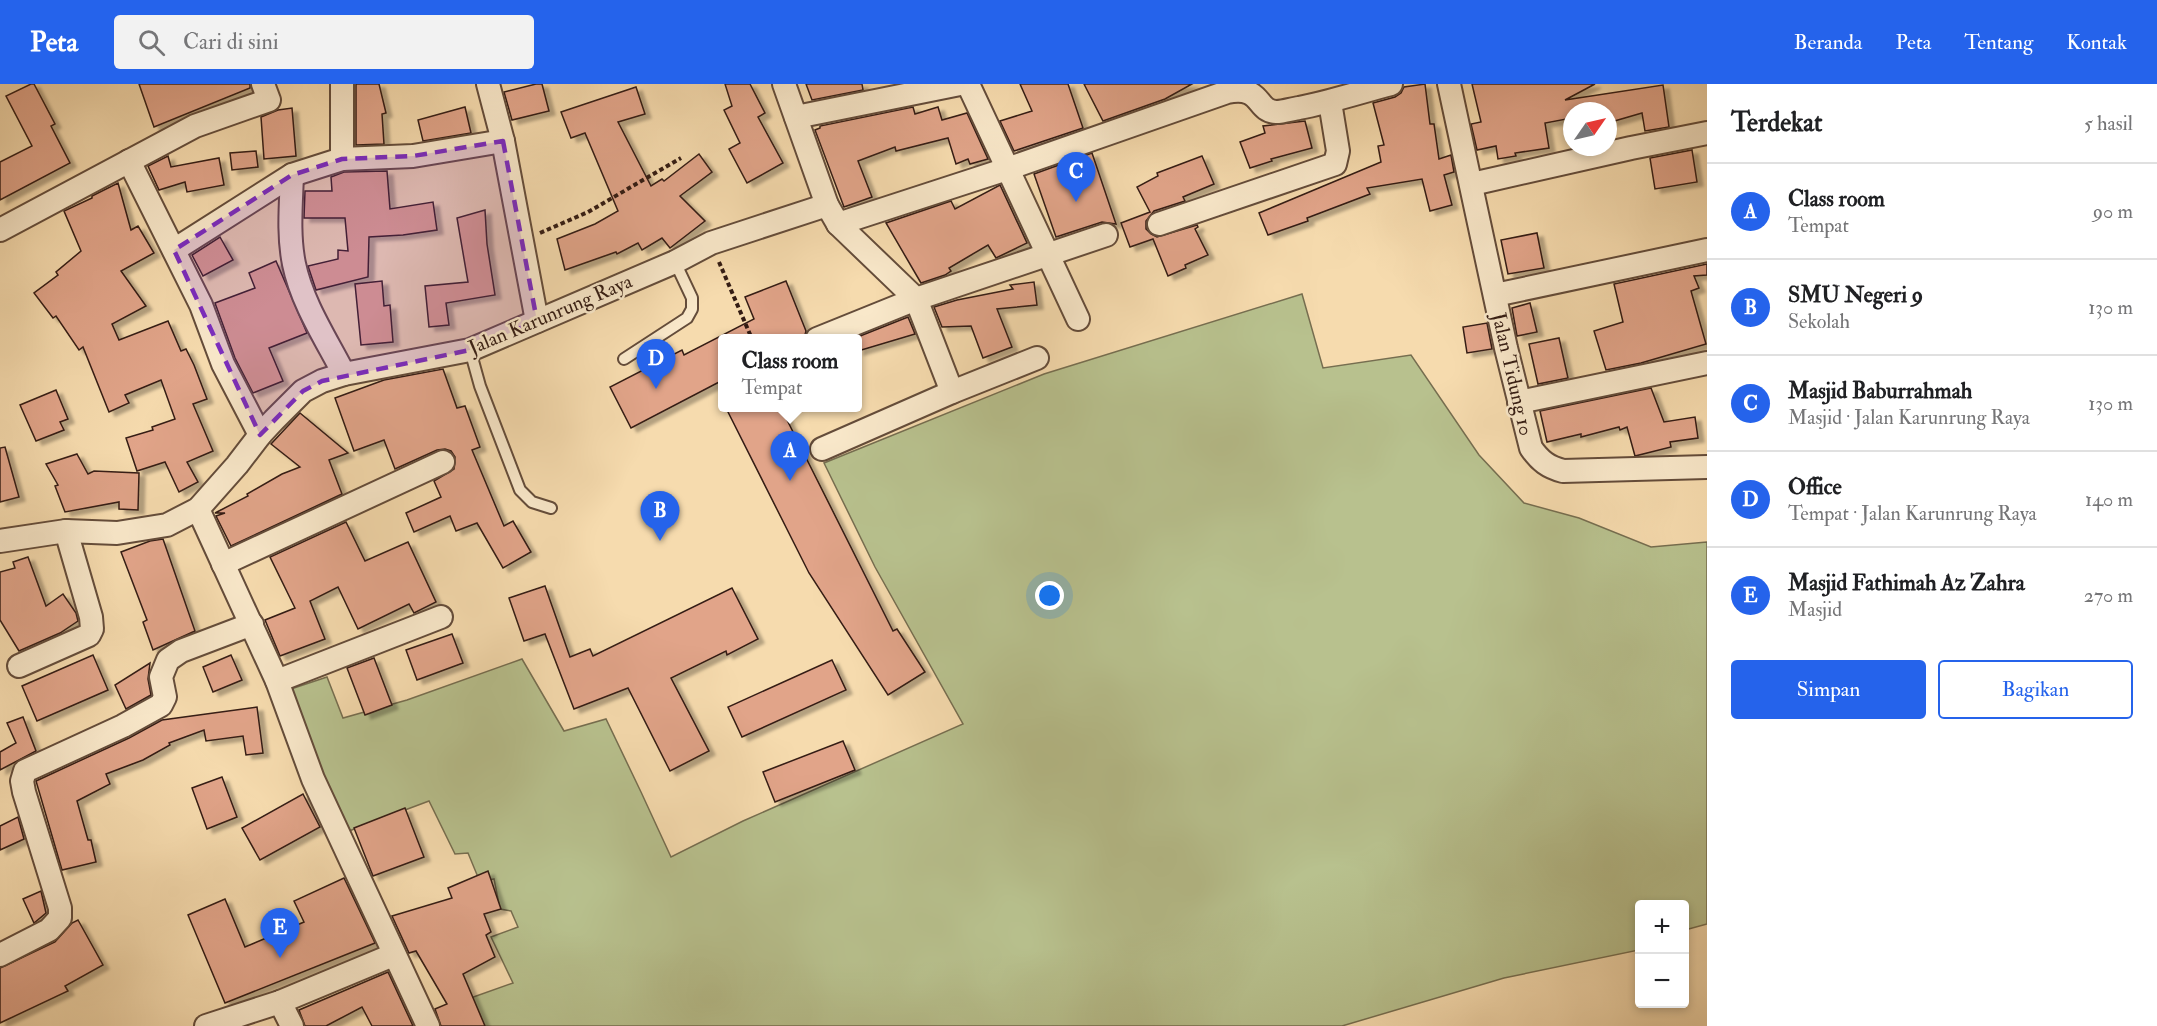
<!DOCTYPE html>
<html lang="id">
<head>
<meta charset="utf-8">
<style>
	body { margin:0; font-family:"IM FELL Double Pica",serif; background:#f2f2f2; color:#202124 }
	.controls { position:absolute; right:18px; bottom:18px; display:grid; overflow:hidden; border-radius:6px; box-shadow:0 3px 9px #0003 }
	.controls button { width:54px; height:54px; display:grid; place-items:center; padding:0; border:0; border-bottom:2px solid #e0e0e0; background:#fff; color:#202124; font:30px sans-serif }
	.compass { position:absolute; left:1563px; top:18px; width:54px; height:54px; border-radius:50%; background:#fff; box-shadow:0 3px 9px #0003; rotate:56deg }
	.you { position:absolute; left:1050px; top:512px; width:21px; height:21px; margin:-15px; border:4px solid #fff; border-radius:50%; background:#1a73e8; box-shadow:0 0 0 9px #1a73e833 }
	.badge { display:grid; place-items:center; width:39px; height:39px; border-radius:50%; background:#2563eb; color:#fff; font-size:20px; font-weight:700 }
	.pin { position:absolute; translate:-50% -50px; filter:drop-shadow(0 2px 3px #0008) }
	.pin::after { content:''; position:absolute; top:32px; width:21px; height:18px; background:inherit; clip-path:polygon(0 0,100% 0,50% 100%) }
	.popup { position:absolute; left:718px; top:250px; width:144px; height:78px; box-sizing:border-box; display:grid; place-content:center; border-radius:6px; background:#fff; filter:drop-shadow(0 2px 4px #0005); font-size:20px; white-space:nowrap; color:#757577 }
	.popup b { font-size:22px; color:#202124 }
	.popup::after { content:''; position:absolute; left:50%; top:100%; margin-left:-12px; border:12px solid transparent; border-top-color:#fff }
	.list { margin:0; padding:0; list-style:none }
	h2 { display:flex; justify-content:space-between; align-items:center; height:78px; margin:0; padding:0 24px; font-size:26px }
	h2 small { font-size:20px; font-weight:400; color:#757577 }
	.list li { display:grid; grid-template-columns:39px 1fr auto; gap:18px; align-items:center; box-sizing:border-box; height:96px; padding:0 24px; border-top:2px solid #e0e0e0 }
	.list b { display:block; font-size:22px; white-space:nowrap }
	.list p { margin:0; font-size:20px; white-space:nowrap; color:#757577 }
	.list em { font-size:20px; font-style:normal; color:#757577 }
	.actions { display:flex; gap:12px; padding:18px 24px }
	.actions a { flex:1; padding:14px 0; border:2px solid #2563eb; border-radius:6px; text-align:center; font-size:21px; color:#2563eb }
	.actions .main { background:#2563eb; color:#fff }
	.icon { flex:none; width:33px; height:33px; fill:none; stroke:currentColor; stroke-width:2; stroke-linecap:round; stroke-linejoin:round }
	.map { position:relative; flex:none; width:1707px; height:942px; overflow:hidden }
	header { display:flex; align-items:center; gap:36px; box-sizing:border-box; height:84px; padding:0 30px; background:#2563eb; color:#fff }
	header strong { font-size:28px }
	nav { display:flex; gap:33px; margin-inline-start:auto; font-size:21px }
	.search { width:420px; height:54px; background:#f2f2f2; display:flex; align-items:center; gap:15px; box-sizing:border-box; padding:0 21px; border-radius:6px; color:#757577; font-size:22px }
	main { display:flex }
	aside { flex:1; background:#fff }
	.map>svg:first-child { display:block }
	.green { fill:#b8c18e; stroke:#766e50; stroke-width:1.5 }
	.building { fill:#e1a489; stroke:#341c13; stroke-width:1.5; filter:url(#shadow) }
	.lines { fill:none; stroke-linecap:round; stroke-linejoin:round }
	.lane-casing { stroke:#644c3a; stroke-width:14 }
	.street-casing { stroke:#644c3a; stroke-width:26 }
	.path { stroke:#341c13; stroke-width:4; stroke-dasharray:4.5 3; stroke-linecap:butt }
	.lane { stroke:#f9e8ca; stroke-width:10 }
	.street { stroke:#f9e8ca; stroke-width:22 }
	.marked { fill:#7b2cbf; fill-opacity:0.2; stroke:#7b2cbf; stroke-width:4.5; stroke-dasharray:12 8; stroke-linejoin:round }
	.labels { text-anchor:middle; stroke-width:5; stroke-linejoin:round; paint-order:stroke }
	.street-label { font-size:20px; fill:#341c13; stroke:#f9e8ca }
</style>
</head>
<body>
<header>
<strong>Peta</strong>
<div class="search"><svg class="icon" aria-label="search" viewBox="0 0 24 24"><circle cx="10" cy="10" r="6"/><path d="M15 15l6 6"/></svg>Cari di sini</div>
<nav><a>Beranda</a><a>Peta</a><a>Tentang</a><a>Kontak</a></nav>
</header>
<main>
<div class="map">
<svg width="1707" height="942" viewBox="0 0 1707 942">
	<defs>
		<filter id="shadow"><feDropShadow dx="6" dy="4" stdDeviation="1.5" flood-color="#0004"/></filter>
	</defs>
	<rect width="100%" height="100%" fill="#f6dbae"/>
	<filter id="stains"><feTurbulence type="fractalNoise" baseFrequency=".00333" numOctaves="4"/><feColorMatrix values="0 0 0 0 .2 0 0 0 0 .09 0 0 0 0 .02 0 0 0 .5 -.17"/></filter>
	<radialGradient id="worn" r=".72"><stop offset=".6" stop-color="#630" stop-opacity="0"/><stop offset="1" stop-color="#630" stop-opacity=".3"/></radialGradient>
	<!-- green -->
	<polygon class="green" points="1302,210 1323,284 1411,271 1479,371 1524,419 1579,434 1651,463 1707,458 1707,840 1685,846 1684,820 1640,820 1639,866 1504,894 1342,942 476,942 465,916 513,899 491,853 518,843 511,827 500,825 494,795 480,798 468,769 455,770 429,717 341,750 282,608 327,593 343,634 407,616 522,575 564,647 606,635 641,708 671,773 743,737 963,640 875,483 824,379 1044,290"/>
	<!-- building -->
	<g class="building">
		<polygon points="31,0 34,0 55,40 51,42 70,79 0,116 0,78 32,62 6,12"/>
		<polygon points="139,0 250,0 250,4 154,43"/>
		<polygon points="356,0 379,0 386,29 382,30 384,60 356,61"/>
		<polygon points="536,0 542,0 549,27 512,36 504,8"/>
		<polygon points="725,0 750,0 765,29 758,33 783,79 747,99 729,65 740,59 724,26 732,22"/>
		<polygon points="806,0 862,0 863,6 812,16"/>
		<polygon points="1020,0 1068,0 1083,44 1014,67 1000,37 1032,27"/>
		<polygon points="1084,0 1192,0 1165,15 1103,37"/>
		<polygon points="1425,0 1430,40 1434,40 1439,75 1451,71 1454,88 1444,91 1452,121 1430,127 1422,95 1367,104 1370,110 1307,134 1308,137 1268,151 1259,129 1381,78 1378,62 1384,61 1373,19 1395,13 1401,9 1404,3"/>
		<polygon points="1472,0 1595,0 1565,16 1663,1 1669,43 1645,47 1642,29 1611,38 1608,27 1572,27 1572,34 1545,39 1549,64 1515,69 1516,72 1498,75 1496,62 1477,66 1471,40 1481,38"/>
		<polygon points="636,3 645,30 618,38 651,102 662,95 664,97 699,70 712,88 680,112 705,137 670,164 662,154 642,166 638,159 617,170 616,168 565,186 557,155 595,140 618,127 585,49 571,54 561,28"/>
		<polygon points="465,23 471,49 423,57 418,36"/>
		<polygon points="913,23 915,30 938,23 942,36 967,29 988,75 970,80 968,75 956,80 948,54 896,67 895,63 858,77 872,113 844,123 815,46 820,44 820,42"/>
		<polygon points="292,24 296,72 264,75 261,33 278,26"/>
		<polygon points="1305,37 1312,64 1271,75 1272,77 1250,84 1240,58 1265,49 1263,42"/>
		<polygon points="1692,66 1697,98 1655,105 1650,74"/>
		<polygon points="256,67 258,83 232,86 230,69"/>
		<polygon points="1092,69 1116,140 1102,138 1056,153 1034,90"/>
		<polygon points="168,72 171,83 219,74 224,101 187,108 185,98 159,106 148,82"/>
		<polygon points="1202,72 1214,100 1183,113 1185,117 1154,127 1146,137 1146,145 1151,150 1157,153 1197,141 1198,143 1195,145 1208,171 1185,181 1186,184 1168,192 1153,155 1130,163 1121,139 1150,128 1137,103 1158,92 1157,89"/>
		<polygon points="387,87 390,125 433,118 437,146 403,151 369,153 368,193 316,206 308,182 338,175 338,166 348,167 345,134 304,134 305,107 332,107 331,93 344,88"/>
		<polygon points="118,99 131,146 138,142 154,169 121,187 146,222 112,240 119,256 168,237 181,267 186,265 194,281 207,315 193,320 213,367 187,378 198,398 179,408 165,378 137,387 126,354 153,346 152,343 175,335 161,296 125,311 129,319 109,328 83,263 79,266 56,232 53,234 34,209 58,191 56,188 81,167 64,127 92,114 92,112"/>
		<polygon points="1000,101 1027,159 996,174 988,161 949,184 951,187 945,191 921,199 886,139 951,117 955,125"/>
		<polygon points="485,126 487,160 495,211 446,219 449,241 429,243 425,202 468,198 457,134"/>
		<polygon points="1537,149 1544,184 1508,190 1501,156"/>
		<polygon points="220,153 233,176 203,192 192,171"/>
		<polygon points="276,177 307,249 269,264 283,297 253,309 235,274 215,219 255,204 249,189"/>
		<polygon points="1707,180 1707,191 1694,192 1699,204 1691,207 1706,260 1641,279 1606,286 1594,247 1623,238 1614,200"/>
		<polygon points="382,197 384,222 390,221 393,258 361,261 355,200"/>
		<polygon points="786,197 806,247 804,255 723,255 723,296 631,344 610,303 682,266 684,271 754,235 745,213"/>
		<polygon points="1034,198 1037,221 997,225 1012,263 983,274 971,242 942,243 934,223 957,216 1013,205 1010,201"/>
		<polygon points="1530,219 1537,248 1517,252 1512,224"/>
		<polygon points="908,233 915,250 858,267 858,255 855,254"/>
		<polygon points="1487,239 1492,265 1467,269 1463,243"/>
		<polygon points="1559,254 1568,294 1538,300 1529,260"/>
		<polygon points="443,285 457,324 465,322 480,363 472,366 504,442 513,437 531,468 503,484 477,439 456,447 450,432 414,448 406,429 441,413 434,397 454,385 455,373 451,367 445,365 437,366 395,385 384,356 354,367 335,314 384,296"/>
		<polygon points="1651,304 1664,338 1695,333 1698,354 1670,358 1671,363 1635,372 1627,343 1620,346 1619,343 1581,353 1581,350 1547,358 1540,327"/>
		<polygon points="56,306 68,335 60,338 64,346 36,357 20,321"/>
		<polygon points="726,324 781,324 893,547 897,545 925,588 888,611 809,489"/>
		<polygon points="300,329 348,369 329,376 342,410 231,462 216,432 225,429 215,429 248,412 247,410 282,390 300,383 271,360"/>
		<polygon points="5,363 19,413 0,418 0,364"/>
		<polygon points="77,370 88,390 94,387 139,389 138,426 119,425 119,418 65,428 55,402 58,401 46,380"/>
		<polygon points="346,438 365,477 408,458 436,518 414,529 409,520 358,545 338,503 310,517 325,555 280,572 265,536 295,524 270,473"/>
		<polygon points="163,455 195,547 153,566 143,538 147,536 121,468 150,457"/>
		<polygon points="28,473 46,522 63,510 76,529 78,537 60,549 19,567 0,536 0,488 15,484 13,478"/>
		<polygon points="545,502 570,573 590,565 593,572 732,504 758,555 727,571 726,567 671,594 709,667 670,687 628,604 574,625 545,550 524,557 509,514"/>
		<polygon points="452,550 463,579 417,596 406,566"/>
		<polygon points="93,571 108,606 37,637 22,602"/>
		<polygon points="231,571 242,596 213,608 203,583"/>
		<polygon points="374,574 392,621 365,631 347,584"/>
		<polygon points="832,576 846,606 742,653 728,623"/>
		<polygon points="150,579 148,595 151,611 126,625 115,601"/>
		<polygon points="257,623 263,669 246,671 243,652 206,657 204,646 169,659 170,661 143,676 106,690 110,700 77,717 88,756 91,756 96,778 62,786 36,697 129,654 162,636"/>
		<polygon points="23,633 36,667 0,686 0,668 16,659 7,639"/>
		<polygon points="843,657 855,686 775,718 763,688"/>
		<polygon points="222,693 237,733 207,745 192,704"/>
		<polygon points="303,710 320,743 260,776 242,744"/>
		<polygon points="405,724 424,773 373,792 354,744"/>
		<polygon points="18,733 24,755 0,766 0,742"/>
		<polygon points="488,787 501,825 484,830 491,848 486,851 495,873 463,890 485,942 441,942 435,925 447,920 416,867 409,869 392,832 452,814 448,804"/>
		<polygon points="344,794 375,859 225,919 188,831 225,815 245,863 304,838 294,817"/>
		<polygon points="41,807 46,829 34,839 23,815"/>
		<polygon points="78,836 103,881 65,902 68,907 0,939 0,884 55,858 72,839"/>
		<polygon points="388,888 413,942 372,942 362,923 326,942 305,942 299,926"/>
	</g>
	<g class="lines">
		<!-- lane casing -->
		<g class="lane-casing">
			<g id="lane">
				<polyline points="470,266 480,302 520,406 532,418 551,424"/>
				<polyline points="624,275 687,234 692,225 692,214 675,178"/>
			</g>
		</g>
		<!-- street casing -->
		<g class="street-casing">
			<g id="street">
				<polyline points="488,0 503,57 537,237"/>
				<polyline points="784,0 827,121 838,140 916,215 1106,151"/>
				<polyline points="968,0 1078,235"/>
				<path d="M1449,0L1506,264L1531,364C1540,377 1548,383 1563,387L1707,383"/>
				<polyline points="796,33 960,0"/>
				<polyline points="342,75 413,72 503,57"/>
				<polyline points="129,77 201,221 223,280 260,351"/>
				<path d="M292,91C291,120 288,151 294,180C302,219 326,255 344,290"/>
				<polyline points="1472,100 1631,64 1707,49"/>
				<path d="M838,140L1007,85L1227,8C1263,1 1255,27 1276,28C1283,28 1292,25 1299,24C1330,18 1360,8 1391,0"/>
				<polyline points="1159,140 1335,80 1338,67 1330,18"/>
				<polyline points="0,146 195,42 269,16 263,0"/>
				<polyline points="174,166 292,91 342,75 342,0"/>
				<polyline points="1495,211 1707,166"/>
				<polyline points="817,255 916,215 952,308"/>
				<polyline points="1519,318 1707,279"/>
				<polyline points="822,365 952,308 1037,274"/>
				<polyline points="198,425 277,597 313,695 428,942"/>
				<polyline points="0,457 66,447 117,449 167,441 198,425 237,381 260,351 274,336 303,307 322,297 344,290 470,266 675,178 711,159 827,121"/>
				<polyline points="223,480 443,378"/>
				<polyline points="19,582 89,551 92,545 91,533 66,447"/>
				<polyline points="277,597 441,533"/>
				<polyline points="0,871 49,846 60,834 60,824 24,708 22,697 25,687 123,642 161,621 165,613 161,593 168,576 181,567 252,540"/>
				<polyline points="280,918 292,942"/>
				<polyline points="206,942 280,918 393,871"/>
			</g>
		</g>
		<!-- path -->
		<g class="path">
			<polyline points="540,149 588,128 681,74"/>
			<polyline points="719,178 752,255"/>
		</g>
		<!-- lane -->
		<use href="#lane" class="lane"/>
		<!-- street -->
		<use href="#street" class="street"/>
	</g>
	<!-- marked area -->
	<path class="marked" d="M503,57L537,237L470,266L322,297L303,307L260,351L174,166L292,91L342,75L413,72Z"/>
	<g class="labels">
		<!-- street labels -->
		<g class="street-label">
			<text transform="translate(550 230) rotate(-23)" y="7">Jalan Karunrung Raya</text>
			<text transform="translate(1513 290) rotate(77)" y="7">Jalan Tidung 10</text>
		</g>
	</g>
	<rect width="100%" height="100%" filter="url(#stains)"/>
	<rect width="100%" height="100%" fill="url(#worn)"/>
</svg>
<div class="controls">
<button>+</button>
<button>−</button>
</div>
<svg class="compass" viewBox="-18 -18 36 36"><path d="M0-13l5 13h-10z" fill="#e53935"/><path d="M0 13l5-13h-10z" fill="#757577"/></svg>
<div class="you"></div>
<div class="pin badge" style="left:790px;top:397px">A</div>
<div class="popup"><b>Class room</b>Tempat</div>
<div class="pin badge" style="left:660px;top:457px">B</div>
<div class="pin badge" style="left:1076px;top:118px">C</div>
<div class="pin badge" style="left:656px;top:305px">D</div>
<div class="pin badge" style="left:280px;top:874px">E</div>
</div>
<aside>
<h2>Terdekat<small>5 hasil</small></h2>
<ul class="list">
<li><span class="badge">A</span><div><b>Class room</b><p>Tempat</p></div><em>90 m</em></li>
<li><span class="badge">B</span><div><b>SMU Negeri 9</b><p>Sekolah</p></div><em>130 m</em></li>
<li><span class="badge">C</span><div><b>Masjid Baburrahmah</b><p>Masjid · Jalan Karunrung Raya</p></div><em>130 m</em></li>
<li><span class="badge">D</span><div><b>Office</b><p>Tempat · Jalan Karunrung Raya</p></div><em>140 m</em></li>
<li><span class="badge">E</span><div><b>Masjid Fathimah Az Zahra</b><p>Masjid</p></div><em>270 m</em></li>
</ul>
<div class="actions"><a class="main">Simpan</a><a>Bagikan</a></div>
</aside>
</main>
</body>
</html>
